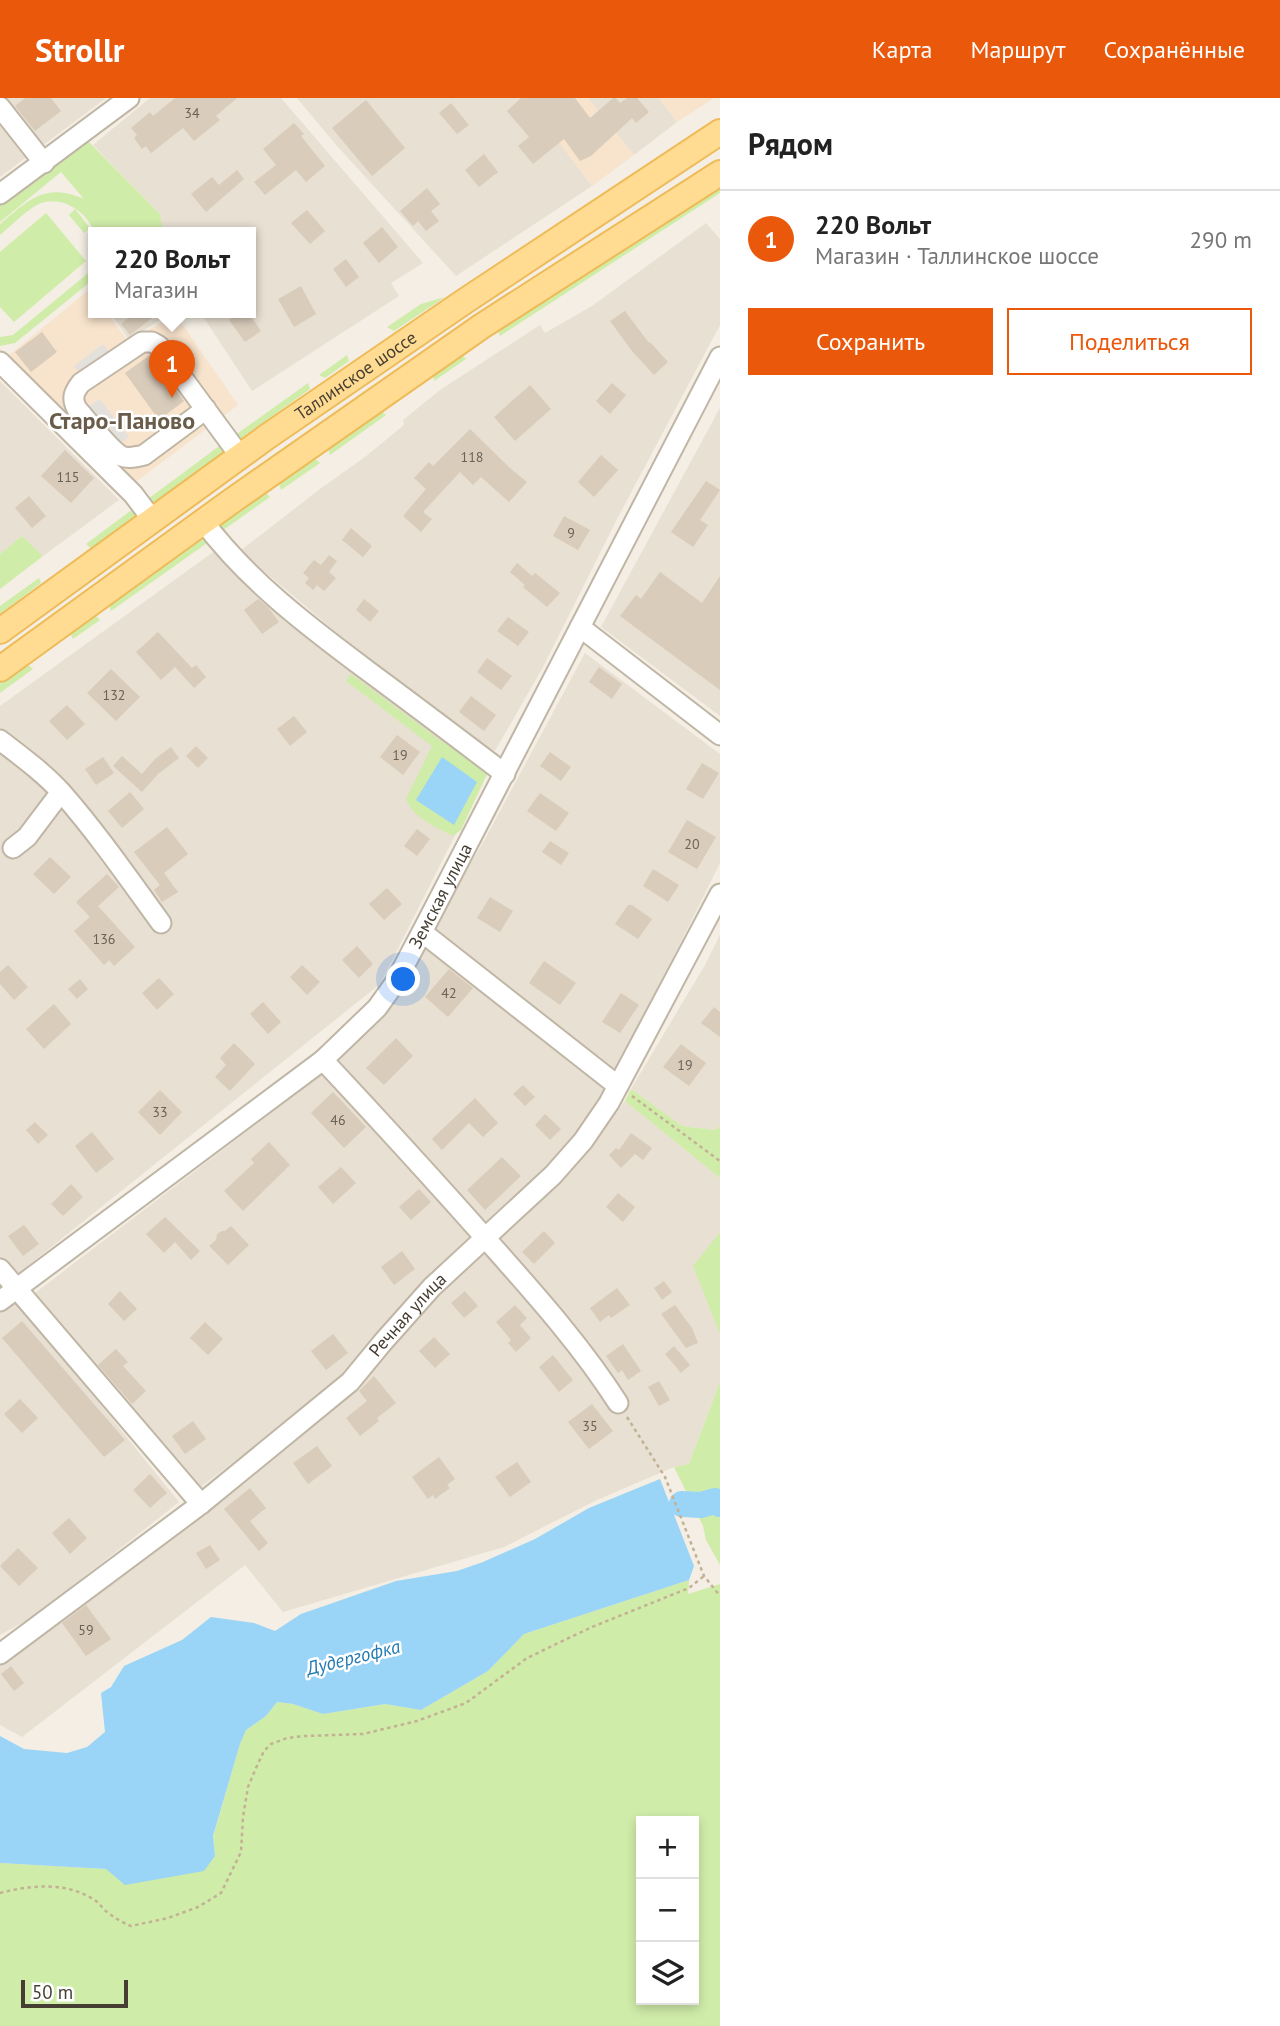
<!DOCTYPE html>
<html lang="ru">
<head>
<meta charset="utf-8">
<style>
	body { margin:0; font-family:"PT Sans",sans-serif; background:#f6f6f6; color:#222 }
	.controls { position:absolute; right:21px; bottom:21px; display:grid; overflow:hidden; border-radius:0px; box-shadow:0 4px 10px #0003 }
	.controls button { width:63px; height:63px; display:grid; place-items:center; padding:0; border:0; border-bottom:2px solid #e0e0e0; background:#fff; color:#222; font:35px sans-serif }
	.scale { position:absolute; left:21px; bottom:18px; width:107px; box-sizing:border-box; padding-left:7px; border:4px solid #463e33; border-top:0; font-size:19px; line-height:24px; white-space:nowrap; color:#463e33; -webkit-text-stroke:5px #fff; paint-order:stroke }
	.you { position:absolute; left:404px; top:882px; width:24px; height:24px; margin:-18px; border:5px solid #fff; border-radius:50%; background:#1a73e8; box-shadow:0 0 0 10px #1a73e833 }
	.badge { display:grid; place-items:center; width:46px; height:46px; border-radius:50%; background:#ea580c; color:#fff; font-size:23px; font-weight:700 }
	.pin { position:absolute; translate:-50% -58px; filter:drop-shadow(0 2px 4px #0008) }
	.pin::after { content:''; position:absolute; top:37px; width:24px; height:21px; background:inherit; clip-path:polygon(0 0,100% 0,50% 100%) }
	.popup { position:absolute; left:88px; top:129px; width:168px; height:91px; box-sizing:border-box; display:grid; place-content:center; border-radius:0px; background:#fff; filter:drop-shadow(0 2px 5px #0005); font-size:23px; white-space:nowrap; color:#767676 }
	.popup b { font-size:26px; color:#222 }
	.popup::after { content:''; position:absolute; left:50%; top:100%; margin-left:-14px; border:14px solid transparent; border-top-color:#fff }
	.list { margin:0; padding:0; list-style:none }
	h2 { display:flex; justify-content:space-between; align-items:center; height:91px; margin:0; padding:0 28px; font-size:30px }
	h2 small { font-size:23px; font-weight:400; color:#767676 }
	.list li { display:grid; grid-template-columns:46px 1fr auto; gap:21px; align-items:center; box-sizing:border-box; height:98px; padding:0 28px; border-top:2px solid #e0e0e0 }
	.list b { display:block; font-size:26px; white-space:nowrap }
	.list p { margin:0; font-size:23px; white-space:nowrap; color:#767676 }
	.list em { font-size:23px; font-style:normal; color:#767676 }
	.actions { display:flex; gap:14px; padding:21px 28px }
	.actions a { flex:1; padding:16px 0; border:2px solid #ea580c; border-radius:0px; text-align:center; font-size:24px; color:#ea580c }
	.actions .main { background:#ea580c; color:#fff }
	.icon { flex:none; width:38px; height:38px; fill:none; stroke:currentColor; stroke-width:2; stroke-linecap:round; stroke-linejoin:round }
	.map { position:relative; flex:none; width:720px; height:1928px; overflow:hidden }
	header { display:flex; align-items:center; gap:42px; box-sizing:border-box; height:98px; padding:0 35px; background:#ea580c; color:#fff }
	header strong { font-size:33px }
	nav { display:flex; gap:38px; margin-inline-start:auto; font-size:24px }
	main { display:flex }
	aside { flex:1; background:#fff }
	.map>svg:first-child { display:block }
	.residential { fill:#e8e0d2 }
	.commercial { fill:#f8e4cd }
	.green { fill:#d0eca9; fill-rule:evenodd }
	.parking { fill:#e4e1dd }
	.water { fill:#9ad4f6 }
	.lines { fill:none; stroke-linecap:round; stroke-linejoin:round }
	.river { stroke:#9ad4f6; stroke-width:26 }
	.building { fill:#d9ccbb }
	.minor-casing { stroke:#c0b6a6; stroke-width:23 }
	.major-casing { stroke:#eebb58; stroke-width:28 }
	.path { stroke:#c3b196; stroke-width:2.5; stroke-dasharray:3.5 3.5; stroke-linecap:butt }
	.minor { stroke:#fff; stroke-width:19 }
	.major { stroke:#ffdc92; stroke-width:24 }
	.labels { text-anchor:middle; stroke-width:5; stroke-linejoin:round; paint-order:stroke }
	.number-label { font-size:14px; fill:#6b6255 }
	.street-label { font-size:18px; fill:#463e33; stroke:#fff }
	.water-label { font-size:19px; font-style:italic; fill:#237bb2; stroke:#fff }
	.district-label { font-size:24px; font-weight:bold; fill:#6a5c4a; stroke:#fff }
</style>
</head>
<body>
<header>
<strong>Strollr</strong>
<nav><a>Карта</a><a>Маршрут</a><a>Сохранённые</a></nav>
</header>
<main>
<div class="map">
<svg width="720" height="1928" viewBox="0 0 720 1928">
	<rect width="100%" height="100%" fill="#f4eee4"/>
	<!-- residential -->
	<g class="residential">
		<polygon points="0,0 106,0 38,51"/>
		<polygon points="150,0 281,0 423,165 391,185 399,198 252,293 200,214 251,214 251,134 162,134 160,116 93,47"/>
		<polygon points="297,0 526,0 592,88 456,178 337,48"/>
		<polygon points="588,0 659,0 677,24 634,57"/>
		<polygon points="0,24 28,58 0,79"/>
		<polygon points="706,125 720,141 720,227 616,423 542,571 495,653 473,641 362,556 240,453 320,391 365,359 404,327 403,322 440,292 540,227 545,235 592,208"/>
		<polygon points="110,214 172,214 129,242"/>
		<polygon points="0,283 119,402 43,458 22,438 0,456"/>
		<polygon points="720,310 720,618 601,529"/>
		<polygon points="216,452 488,672 380,886 0,1190 0,608"/>
		<polygon points="585,555 720,656 720,765 604,999 551,1070 487,1131 405,1203 368,1249 330,1291 198,1391 35,1195 329,971 380,921 485,741"/>
		<polygon points="720,837 720,1028 715,1032 682,1028 631,991 705,867"/>
		<polygon points="625,1003 720,1080 720,1134 694,1168 720,1236 720,1284 689,1366 674,1369 597,1402 504,1449 283,1514 245,1467 22,1639 0,1627 0,1564 397,1237 505,1137 586,1056"/>
		<polygon points="15,1201 179,1404 33,1519 0,1537 0,1212"/>
	</g>
	<!-- commercial -->
	<g class="commercial">
		<polygon points="526,0 588,0 634,57 592,88"/>
		<polygon points="659,0 714,0 677,24"/>
		<polygon points="89,192 93,197 93,214 106,214 129,244 175,216 238,307 133,386 9,257"/>
	</g>
	<!-- green -->
	<g class="green">
		<path d="M86,41L160,116L163,133L109,134L107,131V134H94C86,111 57,95 35,108C22,116 11,128 0,137V126C29,102 45,84 84,101L61,74L0,124V103Z"/>
		<polygon points="720,89 720,95 500,238 498,233"/>
		<polygon points="75,111 90,130 84,135 69,117"/>
		<polygon points="46,115 86,163 14,224 0,209 0,154"/>
		<polygon points="93,167 93,180 90,184 15,245 0,248 0,239 13,237 87,176"/>
		<polygon points="445,199 394,233 387,229 421,206"/>
		<polygon points="347,257 349,263 325,280 319,277"/>
		<polygon points="462,257 466,261 434,283 433,276"/>
		<polygon points="308,285 310,291 240,341 234,338"/>
		<polygon points="381,313 386,317 330,357 328,350"/>
		<polygon points="222,346 225,353 155,404 148,401"/>
		<polygon points="314,360 320,365 281,392 279,385"/>
		<polygon points="266,395 270,399 219,435 218,429"/>
		<polygon points="137,408 140,414 91,450 86,446"/>
		<polygon points="22,438 43,458 0,491 0,456"/>
		<polygon points="204,439 210,443 111,513 109,507"/>
		<polygon points="39,480 41,485 0,516 0,508"/>
		<polygon points="95,517 100,522 73,541 70,535"/>
		<polygon points="27,566 33,571 0,595 0,586"/>
		<path d="M351,576L441,643L488,674L461,732L453,738C436,729 413,720 406,701L432,648L346,583Z"/>
		<polygon points="631,991 682,1028 715,1032 720,1028 720,1080 625,1003"/>
		<polygon points="720,1134 720,1236 693,1168"/>
		<polygon points="720,1284 720,1467 706,1442 703,1428 674,1369 689,1366"/>
		<path d="M689,1482L688,1496L720,1486V1928H0V1765L106,1771L215,1758L213,1739L240,1646L246,1632L266,1618L277,1604L293,1606L323,1616L385,1606L421,1612L488,1573L524,1536ZM641,1723H694V1902H641Z"/>
	</g>
	<!-- parking -->
	<g class="parking">
		<polygon points="103,246 112,257 83,279 74,268"/>
		<polygon points="100,301 129,339 117,348 88,309"/>
	</g>
	<!-- water -->
	<g class="water">
		<polygon points="442,659 477,684 454,727 416,702"/>
		<polygon points="660,1381 694,1468 689,1482 524,1536 488,1573 421,1612 385,1606 323,1616 293,1606 277,1604 266,1618 246,1632 240,1646 213,1738 215,1758 204,1773 125,1787 106,1771 0,1765 0,1638 24,1651 67,1655 87,1649 105,1634 101,1595 111,1589 124,1568 182,1542 211,1519 254,1525 275,1533 301,1516 396,1483 457,1473 483,1464 535,1441 589,1410"/>
	</g>
	<g class="lines">
		<!-- river -->
		<polyline class="river" points="682,1406 701,1407 715,1403 720,1406"/>
	</g>
	<!-- building -->
	<g class="building">
		<polygon points="25,0 51,0 61,13 35,33 15,8"/>
		<polygon points="175,0 237,0 216,18 220,22 194,43 183,30 151,55 146,48 142,51 134,40 137,37 131,30 150,14 153,18"/>
		<polygon points="521,0 575,0 590,20 613,0 616,0 620,5 627,0 637,0 649,14 636,25 632,20 591,58 580,63 564,41 533,66 518,48 529,39 507,13"/>
		<polygon points="366,2 405,50 372,78 332,30"/>
		<polygon points="451,5 469,27 457,36 439,15"/>
		<polygon points="294,25 304,36 301,38 325,68 306,84 296,72 265,97 254,84 276,67 263,51"/>
		<polygon points="484,56 498,74 479,89 465,72"/>
		<polygon points="237,72 244,81 206,114 191,96 212,79 219,87"/>
		<polygon points="427,90 440,106 431,113 439,123 426,133 418,123 413,128 400,113"/>
		<polygon points="307,112 325,133 310,146 291,125"/>
		<polygon points="382,129 398,149 379,165 363,145"/>
		<polygon points="346,161 359,179 346,189 333,171"/>
		<polygon points="301,188 316,216 294,229 278,201"/>
		<polygon points="625,213 649,245 650,244 668,264 654,277 632,253 610,223"/>
		<polygon points="136,214 160,214 130,237 121,226"/>
		<polygon points="240,214 248,214 261,233 245,244 229,222"/>
		<polygon points="42,234 57,254 31,274 15,254"/>
		<polygon points="150,257 184,303 159,322 125,275"/>
		<polygon points="612,285 626,297 610,316 596,303"/>
		<polygon points="530,287 551,311 515,343 494,319"/>
		<polygon points="470,331 511,371 527,384 509,404 481,379 473,387 460,374 423,414 432,421 421,434 403,418 426,391 414,380 429,364 433,368"/>
		<polygon points="65,352 94,380 71,405 41,378"/>
		<polygon points="601,357 618,372 594,399 578,384"/>
		<polygon points="706,383 720,392 700,422 708,427 693,449 671,434"/>
		<polygon points="29,398 46,418 32,430 15,410"/>
		<polygon points="564,418 590,432 578,452 553,438"/>
		<polygon points="351,430 372,448 363,459 342,442"/>
		<polygon points="329,457 337,463 329,474 336,480 324,493 317,487 313,492 305,485 309,480 303,475 314,462 321,467"/>
		<polygon points="517,465 532,478 535,475 560,495 547,509 523,489 525,487 510,474"/>
		<polygon points="660,474 702,505 720,478 720,592 620,518 636,497 641,501"/>
		<polygon points="258,501 267,508 279,524 262,536 244,512"/>
		<polygon points="364,501 379,513 370,524 356,512"/>
		<polygon points="508,519 529,534 518,548 497,533"/>
		<polygon points="158,534 192,570 196,567 206,579 194,590 175,569 161,582 136,554"/>
		<polygon points="487,560 512,578 501,592 477,574"/>
		<polygon points="599,569 622,586 612,601 589,584"/>
		<polygon points="111,571 140,599 116,623 87,595"/>
		<polygon points="471,598 496,617 484,633 459,614"/>
		<polygon points="67,607 85,626 67,642 49,623"/>
		<polygon points="294,618 307,634 290,648 277,631"/>
		<polygon points="397,637 420,654 403,677 380,659"/>
		<polygon points="196,648 208,660 198,670 186,658"/>
		<polygon points="171,649 179,660 158,676 142,694 113,668 122,658 142,676 155,661"/>
		<polygon points="550,654 571,669 561,683 540,668"/>
		<polygon points="103,659 114,675 96,687 85,671"/>
		<polygon points="702,665 719,675 703,701 686,691"/>
		<polygon points="130,694 144,711 122,730 108,713"/>
		<polygon points="540,695 569,715 556,733 527,713"/>
		<polygon points="687,722 716,739 697,771 668,754"/>
		<polygon points="167,729 188,756 164,775 178,794 162,804 154,792 160,787 134,754"/>
		<polygon points="417,731 430,741 417,758 404,748"/>
		<polygon points="550,743 569,755 561,767 542,754"/>
		<polygon points="50,759 71,779 54,796 33,776"/>
		<polygon points="653,771 679,787 668,804 643,788"/>
		<polygon points="107,776 119,789 98,808 135,849 114,868 109,862 104,867 74,833 90,819 76,804"/>
		<polygon points="387,790 402,806 384,822 369,806"/>
		<polygon points="490,799 513,813 500,834 477,820"/>
		<polygon points="628,807 632,807 652,821 638,841 615,826"/>
		<polygon points="357,848 373,866 359,880 342,862"/>
		<polygon points="544,863 576,885 560,907 529,885"/>
		<polygon points="8,867 28,889 14,902 0,886 0,874"/>
		<polygon points="302,867 320,884 307,897 290,879"/>
		<polygon points="449,871 473,890 448,919 425,899"/>
		<polygon points="159,880 174,896 157,912 142,895"/>
		<polygon points="80,881 88,891 77,901 68,891"/>
		<polygon points="621,895 639,907 620,935 602,924"/>
		<polygon points="263,904 281,924 268,936 250,916"/>
		<polygon points="54,906 71,926 44,951 26,931"/>
		<polygon points="714,909 720,914 720,939 701,925"/>
		<polygon points="396,940 413,958 384,987 366,970"/>
		<polygon points="234,945 255,966 230,993 215,979 226,967 220,960"/>
		<polygon points="681,946 706,965 689,988 663,969"/>
		<polygon points="523,987 535,999 525,1008 513,996"/>
		<polygon points="160,992 182,1014 160,1037 138,1014"/>
		<polygon points="333,994 366,1029 344,1050 311,1015"/>
		<polygon points="475,1000 498,1025 483,1039 469,1025 442,1052 432,1041"/>
		<polygon points="545,1016 561,1031 550,1042 535,1027"/>
		<polygon points="35,1024 48,1037 38,1046 26,1032"/>
		<polygon points="92,1034 114,1061 96,1075 75,1048"/>
		<polygon points="631,1035 652,1050 643,1062 635,1056 621,1070 609,1057 616,1050 619,1052"/>
		<polygon points="269,1044 290,1067 243,1113 224,1093 254,1065 251,1061"/>
		<polygon points="502,1059 521,1078 485,1112 467,1092"/>
		<polygon points="341,1069 356,1085 333,1106 318,1089"/>
		<polygon points="71,1086 83,1099 63,1118 51,1106"/>
		<polygon points="419,1091 431,1104 411,1122 399,1109"/>
		<polygon points="618,1095 635,1109 623,1124 606,1109"/>
		<polygon points="165,1119 200,1153 191,1162 175,1144 164,1155 146,1136"/>
		<polygon points="24,1127 39,1146 23,1158 8,1138"/>
		<polygon points="231,1128 249,1147 228,1167 209,1148 216,1142 217,1136 222,1133 225,1133"/>
		<polygon points="544,1133 555,1145 534,1166 522,1154"/>
		<polygon points="402,1153 415,1171 394,1187 381,1169"/>
		<polygon points="664,1183 672,1194 662,1202 654,1190"/>
		<polygon points="617,1190 630,1207 611,1220 609,1217 600,1224 590,1210"/>
		<polygon points="120,1193 137,1211 124,1223 108,1206"/>
		<polygon points="465,1193 478,1208 464,1220 451,1205"/>
		<polygon points="515,1207 527,1220 520,1227 531,1240 516,1254 508,1245 511,1242 496,1224"/>
		<polygon points="675,1207 692,1230 698,1245 686,1250 661,1216"/>
		<polygon points="22,1223 125,1342 104,1359 2,1240"/>
		<polygon points="205,1224 223,1241 208,1257 190,1240"/>
		<polygon points="333,1236 348,1255 326,1272 311,1253"/>
		<polygon points="434,1239 450,1256 435,1270 419,1253"/>
		<polygon points="623,1246 641,1273 628,1282 622,1272 618,1275 606,1258"/>
		<polygon points="674,1248 690,1267 681,1275 665,1256"/>
		<polygon points="116,1251 128,1264 123,1268 146,1293 132,1306 98,1267"/>
		<polygon points="553,1257 573,1282 559,1294 539,1269"/>
		<polygon points="374,1278 396,1305 377,1320 379,1323 360,1338 346,1320 367,1303 359,1293"/>
		<polygon points="659,1283 670,1302 659,1308 648,1289"/>
		<polygon points="20,1301 38,1320 22,1335 4,1316"/>
		<polygon points="592,1306 613,1333 589,1351 568,1324"/>
		<polygon points="193,1323 206,1341 185,1356 172,1338"/>
		<polygon points="317,1348 332,1368 308,1386 293,1365"/>
		<polygon points="439,1359 455,1381 447,1387 450,1390 435,1401 433,1397 428,1401 412,1379"/>
		<polygon points="517,1364 531,1384 510,1399 495,1379"/>
		<polygon points="150,1376 167,1395 150,1410 133,1392"/>
		<polygon points="250,1390 266,1410 250,1423 268,1445 259,1453 224,1411"/>
		<polygon points="69,1420 87,1440 70,1456 52,1435"/>
		<polygon points="210,1447 220,1462 206,1471 196,1455"/>
		<polygon points="18,1450 38,1470 19,1488 0,1468"/>
		<polygon points="86,1507 111,1541 86,1558 62,1525"/>
		<polygon points="11,1568 24,1585 14,1593 1,1576"/>
	</g>
	<g class="lines">
		<!-- minor casing -->
		<g class="minor-casing">
			<g id="minor">
				<polyline points="0,9 44,65"/>
				<polyline points="0,96 129,0"/>
				<polyline points="0,264 133,396 152,421"/>
				<path d="M206,311L144,357C136,359 128,361 121,358C109,351 88,323 77,311C71,300 74,294 81,285L142,244H152L159,248L240,358"/>
				<path d="M203,423C248,483 309,529 368,573C414,607 459,641 505,676"/>
				<polyline points="580,529 720,637"/>
				<path d="M0,642C22,659 44,675 62,695C98,736 129,781 161,825"/>
				<polyline points="13,750 27,739 61,694"/>
				<polyline points="422,834 618,988"/>
				<path d="M323,962C379,1022 434,1082 488,1143C534,1195 581,1247 618,1305"/>
				<polyline points="0,1171 201,1406"/>
				<path id="s1" d="M0,1203L323,962L377,910L395,885L422,834L720,259"/>
				<path id="s2" d="M0,1556L201,1406L350,1284L383,1244L432,1189L553,1077L583,1043L609,1005L720,796"/>
			</g>
		</g>
		<!-- major casing -->
		<g class="major-casing">
			<g id="major">
				<path id="s3" d="M0,533L268,338L465,203L720,34"/>
				<polyline points="0,571 233,402 482,228 720,75"/>
			</g>
		</g>
		<!-- path -->
		<g class="path">
			<polyline points="632,998 720,1063"/>
			<polyline points="627,1319 665,1379 704,1478 720,1498"/>
			<path d="M0,1795C31,1787 67,1783 96,1803C100,1806 103,1811 107,1814C115,1820 123,1825 131,1828L168,1820L198,1809L221,1795L241,1754L243,1719L248,1689L256,1670L264,1653L271,1646L287,1640L304,1638L363,1636L417,1623L466,1605L527,1560L592,1529L689,1490L704,1478"/>
		</g>
		<!-- minor -->
		<use href="#minor" class="minor"/>
		<!-- major -->
		<use href="#major" class="major"/>
	</g>
	<g class="labels">
		<!-- number labels -->
		<g class="number-label">
			<text x="192" y="20">34</text>
			<text x="472" y="364">118</text>
			<text x="68" y="384">115</text>
			<text x="571" y="440">9</text>
			<text x="114" y="602">132</text>
			<text x="400" y="662">19</text>
			<text x="692" y="751">20</text>
			<text x="104" y="846">136</text>
			<text x="449" y="900">42</text>
			<text x="685" y="972">19</text>
			<text x="160" y="1019">33</text>
			<text x="338" y="1027">46</text>
			<text x="590" y="1333">35</text>
			<text x="86" y="1537">59</text>
		</g>
		<!-- street labels -->
		<g class="street-label">
			<text dy="6" stroke="none"><textPath href="#s3" startOffset="438">Таллинское шоссе</textPath></text>
			<text dy="6" stroke="none"><textPath href="#s1" startOffset="607">Земская улица</textPath></text>
			<text dy="6" stroke="none"><textPath href="#s2" startOffset="532">Речная улица</textPath></text>
		</g>
		<!-- water labels -->
		<g class="water-label">
			<text transform="translate(353 1559) rotate(-14)" y="7">Дудергофка</text>
		</g>
		<!-- district labels -->
		<g class="district-label">
			<text x="122" y="331">Старо-Паново</text>
		</g>
	</g>
</svg>
<div class="controls">
<button>+</button>
<button>−</button>
<button><svg class="icon" aria-label="layers" viewBox="0 0 24 24"><path d="M12 4l9 5-9 5-9-5zM3 14l9 5 9-5"/></svg></button>
</div>
<div class="scale">50 m</div>
<div class="you"></div>
<div class="pin badge" style="left:172px;top:300px">1</div>
<div class="popup"><b>220 Вольт</b>Магазин</div>
</div>
<aside>
<h2>Рядом<small></small></h2>
<ul class="list">
<li><span class="badge">1</span><div><b>220 Вольт</b><p>Магазин · Таллинское шоссе</p></div><em>290 m</em></li>
</ul>
<div class="actions"><a class="main">Сохранить</a><a>Поделиться</a></div>
</aside>
</main>
</body>
</html>
